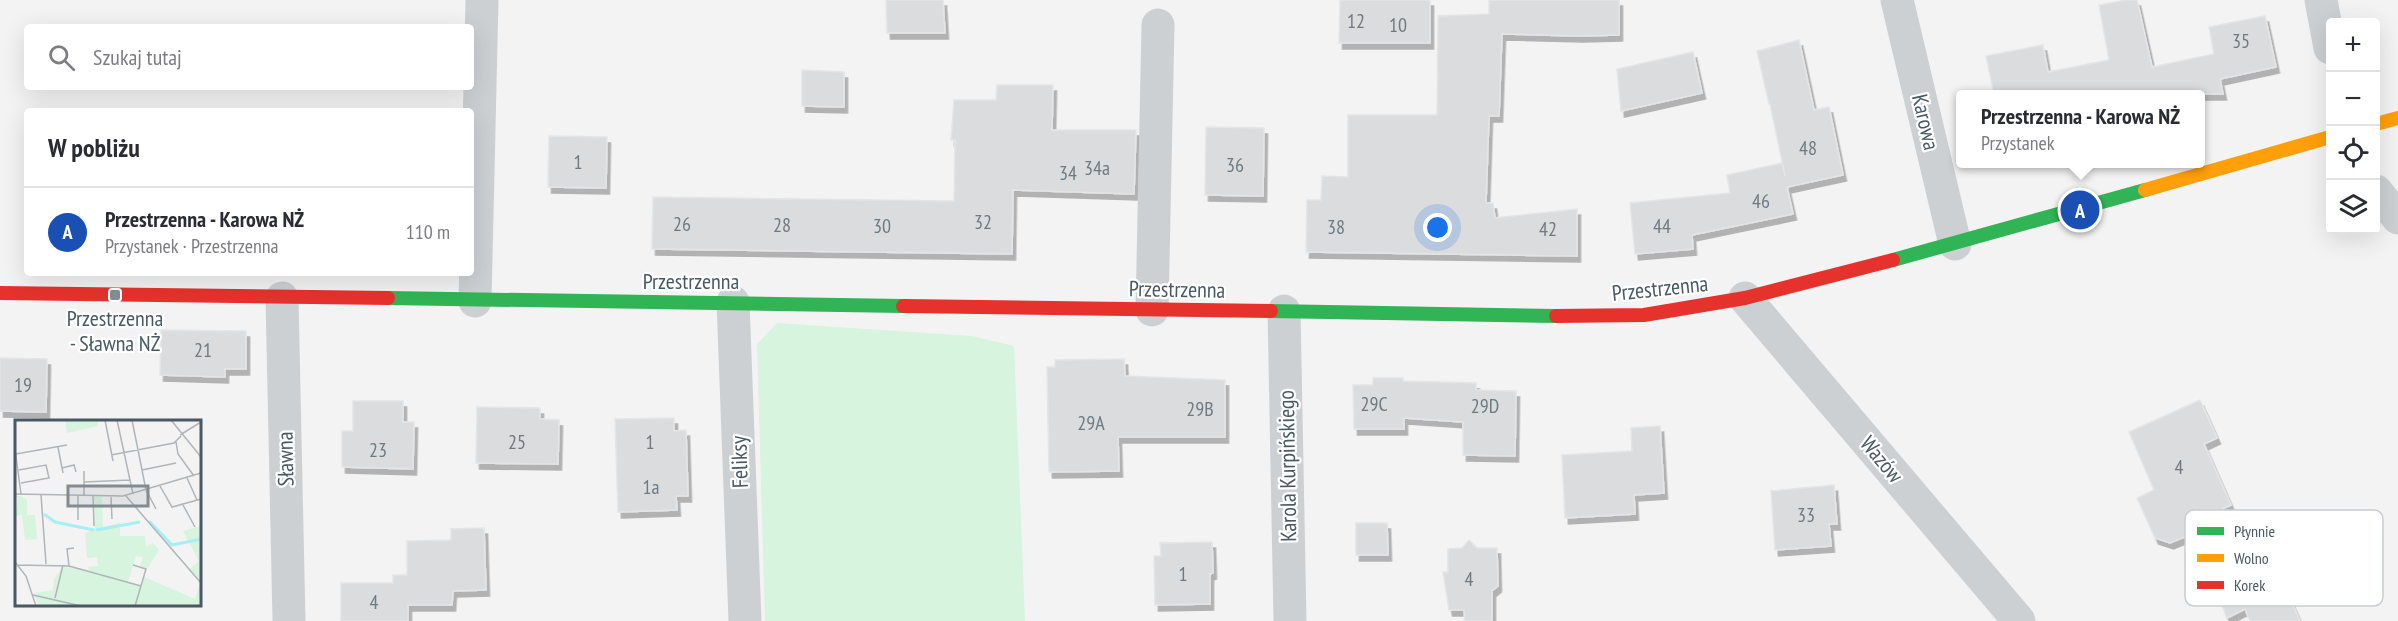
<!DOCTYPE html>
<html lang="pl">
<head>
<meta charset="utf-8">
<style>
	body { margin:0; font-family:"PT Sans Narrow",sans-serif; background:#f7f7f7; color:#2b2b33 }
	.controls { position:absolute; right:18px; top:18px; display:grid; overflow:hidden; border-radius:6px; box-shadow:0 6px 24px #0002 }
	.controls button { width:54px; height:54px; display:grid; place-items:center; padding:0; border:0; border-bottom:2px solid #e1e1e2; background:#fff; color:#2b2b33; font:30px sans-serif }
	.you { position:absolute; left:1438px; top:228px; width:21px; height:21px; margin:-15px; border:4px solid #fff; border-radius:50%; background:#1a73e8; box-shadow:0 0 0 9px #1a73e833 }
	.badge { display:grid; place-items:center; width:39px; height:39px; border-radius:50%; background:#848f95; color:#fff; font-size:20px; font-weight:700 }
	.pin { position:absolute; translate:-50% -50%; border:3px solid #fff; box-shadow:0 2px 6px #0006 }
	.popup { position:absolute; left:1956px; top:90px; width:249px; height:78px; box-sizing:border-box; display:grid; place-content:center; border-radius:6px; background:#fff; filter:drop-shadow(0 2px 4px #0005); font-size:20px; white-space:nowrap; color:#7c7c81 }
	.popup b { font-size:22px; color:#2b2b33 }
	.popup::after { content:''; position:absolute; left:50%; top:100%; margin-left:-12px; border:12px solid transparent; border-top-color:#fff }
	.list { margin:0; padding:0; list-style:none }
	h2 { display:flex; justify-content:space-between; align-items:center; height:78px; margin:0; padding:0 24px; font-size:26px }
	h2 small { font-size:20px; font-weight:400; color:#7c7c81 }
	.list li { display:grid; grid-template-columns:39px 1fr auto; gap:18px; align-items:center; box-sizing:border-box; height:90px; padding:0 24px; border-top:2px solid #e1e1e2 }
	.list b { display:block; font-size:22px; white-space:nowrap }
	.list p { margin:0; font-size:20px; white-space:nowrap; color:#7c7c81 }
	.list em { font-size:20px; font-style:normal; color:#7c7c81 }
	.icon { flex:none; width:33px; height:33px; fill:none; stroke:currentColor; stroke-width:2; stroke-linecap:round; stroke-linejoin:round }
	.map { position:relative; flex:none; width:2398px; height:621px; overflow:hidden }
	.search { position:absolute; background:#fff; box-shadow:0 6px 24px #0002; left:24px; top:24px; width:450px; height:66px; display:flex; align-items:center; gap:15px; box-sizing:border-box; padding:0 21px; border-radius:6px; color:#7c7c81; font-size:22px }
	.panel { position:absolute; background:#fff; box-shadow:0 6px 24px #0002; left:24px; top:108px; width:450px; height:168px; border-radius:6px }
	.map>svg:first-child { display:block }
	.green { fill:#d6f4de }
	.building { fill:#dbdcde; stroke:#e5e5e6; stroke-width:1.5; filter:url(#shadow) }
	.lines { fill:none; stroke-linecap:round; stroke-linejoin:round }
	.street { stroke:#cdd0d2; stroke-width:33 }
	.fast { stroke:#30b455; stroke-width:14 }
	.slow { stroke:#ff9f0a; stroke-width:14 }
	.jam { stroke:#e5322d; stroke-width:14 }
	.poi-dot { fill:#848f95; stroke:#fff; stroke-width:2 }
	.labels { text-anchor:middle; stroke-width:4.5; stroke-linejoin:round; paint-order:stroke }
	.number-label { font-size:20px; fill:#6e7a82 }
	.street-label { font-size:22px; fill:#485963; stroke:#fff }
	.poi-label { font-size:22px; fill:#485963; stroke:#fff }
	.inset-river { fill:none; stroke:#a8eef6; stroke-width:3 }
	.inset-road { fill:none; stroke:#afb5b9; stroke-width:1.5 }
	.view { fill:#818c92; fill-opacity:0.15; stroke:#818c92; stroke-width:3 }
	.inset-edge { fill:none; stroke:#485963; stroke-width:3 }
	.key { fill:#fff; stroke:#c8cdd0; stroke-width:1.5 }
	.key-label { font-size:16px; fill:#485963 }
</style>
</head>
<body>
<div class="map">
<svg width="2398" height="621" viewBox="0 0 2398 621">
	<defs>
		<filter id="shadow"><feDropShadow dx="3.5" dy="6" stdDeviation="0" flood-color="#0004"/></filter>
	</defs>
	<rect width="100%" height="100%" fill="#f4f3f3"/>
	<!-- green -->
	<polygon class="green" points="777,323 972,336 1014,346 1025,621 765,621 757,344"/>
	<!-- building -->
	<g class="building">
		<polygon points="886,0 943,0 945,33 887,33"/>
		<polygon points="1340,0 1430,0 1430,43 1339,43"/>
		<polygon points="1489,0 1619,0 1619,35 1579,36 1502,34 1499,116 1489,116 1486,203 1493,203 1495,218 1577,209 1577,256 1306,252 1307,200 1321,200 1322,176 1348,177 1348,115 1437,115 1438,16 1489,14"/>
		<polygon points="2126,0 2137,0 2152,67 2214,54 2209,27 2265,16 2276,67 2220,79 2223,94 1994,94 1986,56 2043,45 2048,72 2109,60 2099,5"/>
		<polygon points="1799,40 1814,110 1829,107 1843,175 1787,187 1793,214 1692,235 1693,249 1635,254 1630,203 1730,193 1727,175 1782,163 1785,176 1770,104 1769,104 1757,51"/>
		<polygon points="1693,52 1702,93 1621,111 1617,69"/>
		<polygon points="802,70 844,72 844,107 802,106"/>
		<polygon points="997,85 1053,85 1052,130 1136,130 1134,194 1013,190 1012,254 652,249 653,197 954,201 955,140 951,140 954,100 996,100"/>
		<polygon points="1206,127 1264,128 1263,196 1205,195"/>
		<polygon points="549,136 607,137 606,188 548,187"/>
		<polygon points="161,330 246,331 246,369 225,369 225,377 160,375"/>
		<polygon points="0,358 47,359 46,412 0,411"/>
		<polygon points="1124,359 1125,376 1225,380 1225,437 1118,437 1119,471 1049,472 1047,367 1055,367 1055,360"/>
		<polygon points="1373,378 1403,378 1403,381 1476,383 1476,390 1516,391 1515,456 1463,455 1463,422 1404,418 1404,429 1354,429 1353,385 1373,385"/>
		<polygon points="2200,400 2217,438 2204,444 2231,505 2191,523 2187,536 2170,543 2155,538 2137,498 2154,490 2129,432"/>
		<polygon points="353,401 403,401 403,422 414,422 413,469 342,467 342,431 353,431"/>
		<polygon points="477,407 540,408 540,419 559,420 558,464 476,463"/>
		<polygon points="674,418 674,431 686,430 688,496 676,496 677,510 618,512 615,419"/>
		<polygon points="1660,426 1664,493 1634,495 1635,514 1565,518 1562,455 1632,451 1631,428"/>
		<polygon points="1834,485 1837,524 1829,524 1831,546 1775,550 1771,491"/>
		<polygon points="1356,523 1387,523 1388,555 1356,555"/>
		<polygon points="484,528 486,590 453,591 452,605 408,605 408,621 341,621 341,583 393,583 393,575 407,575 407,541 451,540 451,529"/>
		<polygon points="1469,540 1477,548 1497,548 1498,586 1492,591 1492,621 1465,621 1464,610 1449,610 1443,572 1448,572 1448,549 1462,548"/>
		<polygon points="1212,542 1213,573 1210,574 1210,604 1155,605 1154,556 1161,556 1160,543"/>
		<polygon points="2270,554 2300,621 2250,621 2245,609 2227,618 2211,580"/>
	</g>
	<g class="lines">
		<!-- street -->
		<g class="street">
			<polyline points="1897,0 1955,244"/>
			<polyline points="2321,0 2330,48"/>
			<polyline points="2376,191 2398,218"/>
			<polyline points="282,298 289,621"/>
			<polyline points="1745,298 2019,621"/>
			<polyline points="475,301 482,0"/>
			<polyline points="733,302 745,621"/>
			<polyline points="1152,310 1158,25"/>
			<polyline points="1284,311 1290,621"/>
		</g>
		<!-- fast -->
		<g class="fast">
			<polyline points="1893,260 2145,190"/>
			<polyline points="388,298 903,306"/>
			<polyline points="1271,311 1556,316"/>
		</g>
		<!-- slow -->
		<g class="slow">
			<polyline points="2376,124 2398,118"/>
			<polyline points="2145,190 2330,137"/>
		</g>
		<!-- jam -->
		<g class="jam">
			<polyline points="0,293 388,298"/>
			<polyline points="903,306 1271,311"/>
			<polyline points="1556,316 1644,315 1745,298 1893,260"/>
		</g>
	</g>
	<!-- markers -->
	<rect class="poi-dot" x="109" y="289" width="12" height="12" rx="3"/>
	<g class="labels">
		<!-- number labels -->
		<g class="number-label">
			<text x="1356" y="28">12</text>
			<text x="1398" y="32">10</text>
			<text x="2241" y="48">35</text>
			<text x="1808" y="155">48</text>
			<text x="578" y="169">1</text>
			<text x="1235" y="172">36</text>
			<text x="1097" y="175">34a</text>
			<text x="1068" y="180">34</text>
			<text x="1761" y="208">46</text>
			<text x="983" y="229">32</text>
			<text x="682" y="231">26</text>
			<text x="782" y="232">28</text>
			<text x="882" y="233">30</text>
			<text x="1662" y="233">44</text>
			<text x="1336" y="234">38</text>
			<text x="1548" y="236">42</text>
			<text x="203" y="357">21</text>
			<text x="23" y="392">19</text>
			<text x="1374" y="411">29C</text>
			<text x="1485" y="413">29D</text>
			<text x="1200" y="416">29B</text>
			<text x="1091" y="430">29A</text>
			<text x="517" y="449">25</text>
			<text x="650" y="449">1</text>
			<text x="378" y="457">23</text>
			<text x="2179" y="474">4</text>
			<text x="651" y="494">1a</text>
			<text x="1806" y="522">33</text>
			<text x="1183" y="581">1</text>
			<text x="1469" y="586">4</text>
			<text x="374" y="609">4</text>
		</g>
		<!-- street labels -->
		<g class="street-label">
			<text transform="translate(1926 122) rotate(77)" y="8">Karowa</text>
			<text x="691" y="289">Przestrzenna</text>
			<text transform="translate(1660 288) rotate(-6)" y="8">Przestrzenna</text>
			<text transform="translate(1177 289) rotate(1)" y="8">Przestrzenna</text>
			<text transform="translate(285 459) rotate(-91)" y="8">Sławna</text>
			<text transform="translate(1882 459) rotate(50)" y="8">Wazów</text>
			<text transform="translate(739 462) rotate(-92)" y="8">Feliksy</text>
			<text transform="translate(1287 466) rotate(-91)" y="8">Karola Kurpińskiego</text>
		</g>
		<!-- poi labels -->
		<g class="poi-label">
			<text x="115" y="326">Przestrzenna<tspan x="115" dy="25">- Sławna NŻ</tspan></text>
		</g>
	</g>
	<!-- overview -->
	<g transform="translate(15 420)">
		<rect width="186" height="186" fill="#f4f3f3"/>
		<path d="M50,0H83V6L52,13ZM0,76H6L12,80V95H20L22,119L10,120L7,95L0,96L3,78ZM79,76L87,77L88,107L105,103V116H130L131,127L138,123L144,130L132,149L125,146L128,137L121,136L113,162L127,166L129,157L180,179L185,163L186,186H18L23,184L19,173L38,170L39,159L48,146L74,150L73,147L83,146L82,137L72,138L70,113L80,109ZM186,106V162L175,149L184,141L168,111Z" fill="#d6f4de"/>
		<path class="inset-river" d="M29,94L40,102L79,110M134,101L157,125L186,119M81,110L125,102"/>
		<path class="inset-road" d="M90,0L98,41M102,0L118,74M117,0L131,70L141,89M156,0L186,37M165,15L186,2M161,22L163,34L179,56M43,27L48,53M0,29L6,74M1,34L52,25M96,35L159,23L166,16M47,48L59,45L61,52M4,50L31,45L34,58L6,63M127,50L161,43M172,58L182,80M69,62L115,60M145,66L157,87L186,79M0,74L108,76L186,53M26,75L31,144M63,76V100M69,76V51M78,76L79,106M111,76L186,163M96,77L97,99M168,85L180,107M0,142L11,156L21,186M2,145L54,146L126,166M118,145L131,149L120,186M54,146L52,129L59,128M18,175L66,186M40,178L48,145"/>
		<path class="view" d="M53,66H133V86H53Z"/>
		<rect width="186" height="186" class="inset-edge"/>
	</g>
	<!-- legend -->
	<rect x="2185" y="510" width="198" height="96" rx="9" class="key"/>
	<rect x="2197" y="527" width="27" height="8" fill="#30b455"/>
	<rect x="2197" y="554" width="27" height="8" fill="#ff9f0a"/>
	<rect x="2197" y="581" width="27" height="8" fill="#e5322d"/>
	<g class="key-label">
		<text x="2234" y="537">Płynnie</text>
		<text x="2234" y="564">Wolno</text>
		<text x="2234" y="591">Korek</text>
	</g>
</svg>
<div class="controls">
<button>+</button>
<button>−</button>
<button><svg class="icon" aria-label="locate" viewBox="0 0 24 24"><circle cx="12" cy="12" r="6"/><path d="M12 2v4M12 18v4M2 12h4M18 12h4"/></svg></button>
<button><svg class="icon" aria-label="layers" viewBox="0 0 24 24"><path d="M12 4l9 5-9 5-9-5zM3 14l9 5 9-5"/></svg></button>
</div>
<div class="you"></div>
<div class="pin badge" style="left:2080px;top:210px;background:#1a4fb4">A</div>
<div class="popup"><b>Przestrzenna - Karowa NŻ</b>Przystanek</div>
<div class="search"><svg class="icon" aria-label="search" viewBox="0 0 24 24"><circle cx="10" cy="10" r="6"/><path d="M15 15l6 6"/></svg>Szukaj tutaj</div>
<section class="panel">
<h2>W pobliżu<small></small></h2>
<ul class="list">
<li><span class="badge" style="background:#1a4fb4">A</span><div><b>Przestrzenna - Karowa NŻ</b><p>Przystanek · Przestrzenna</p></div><em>110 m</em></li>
</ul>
</section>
</div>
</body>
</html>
